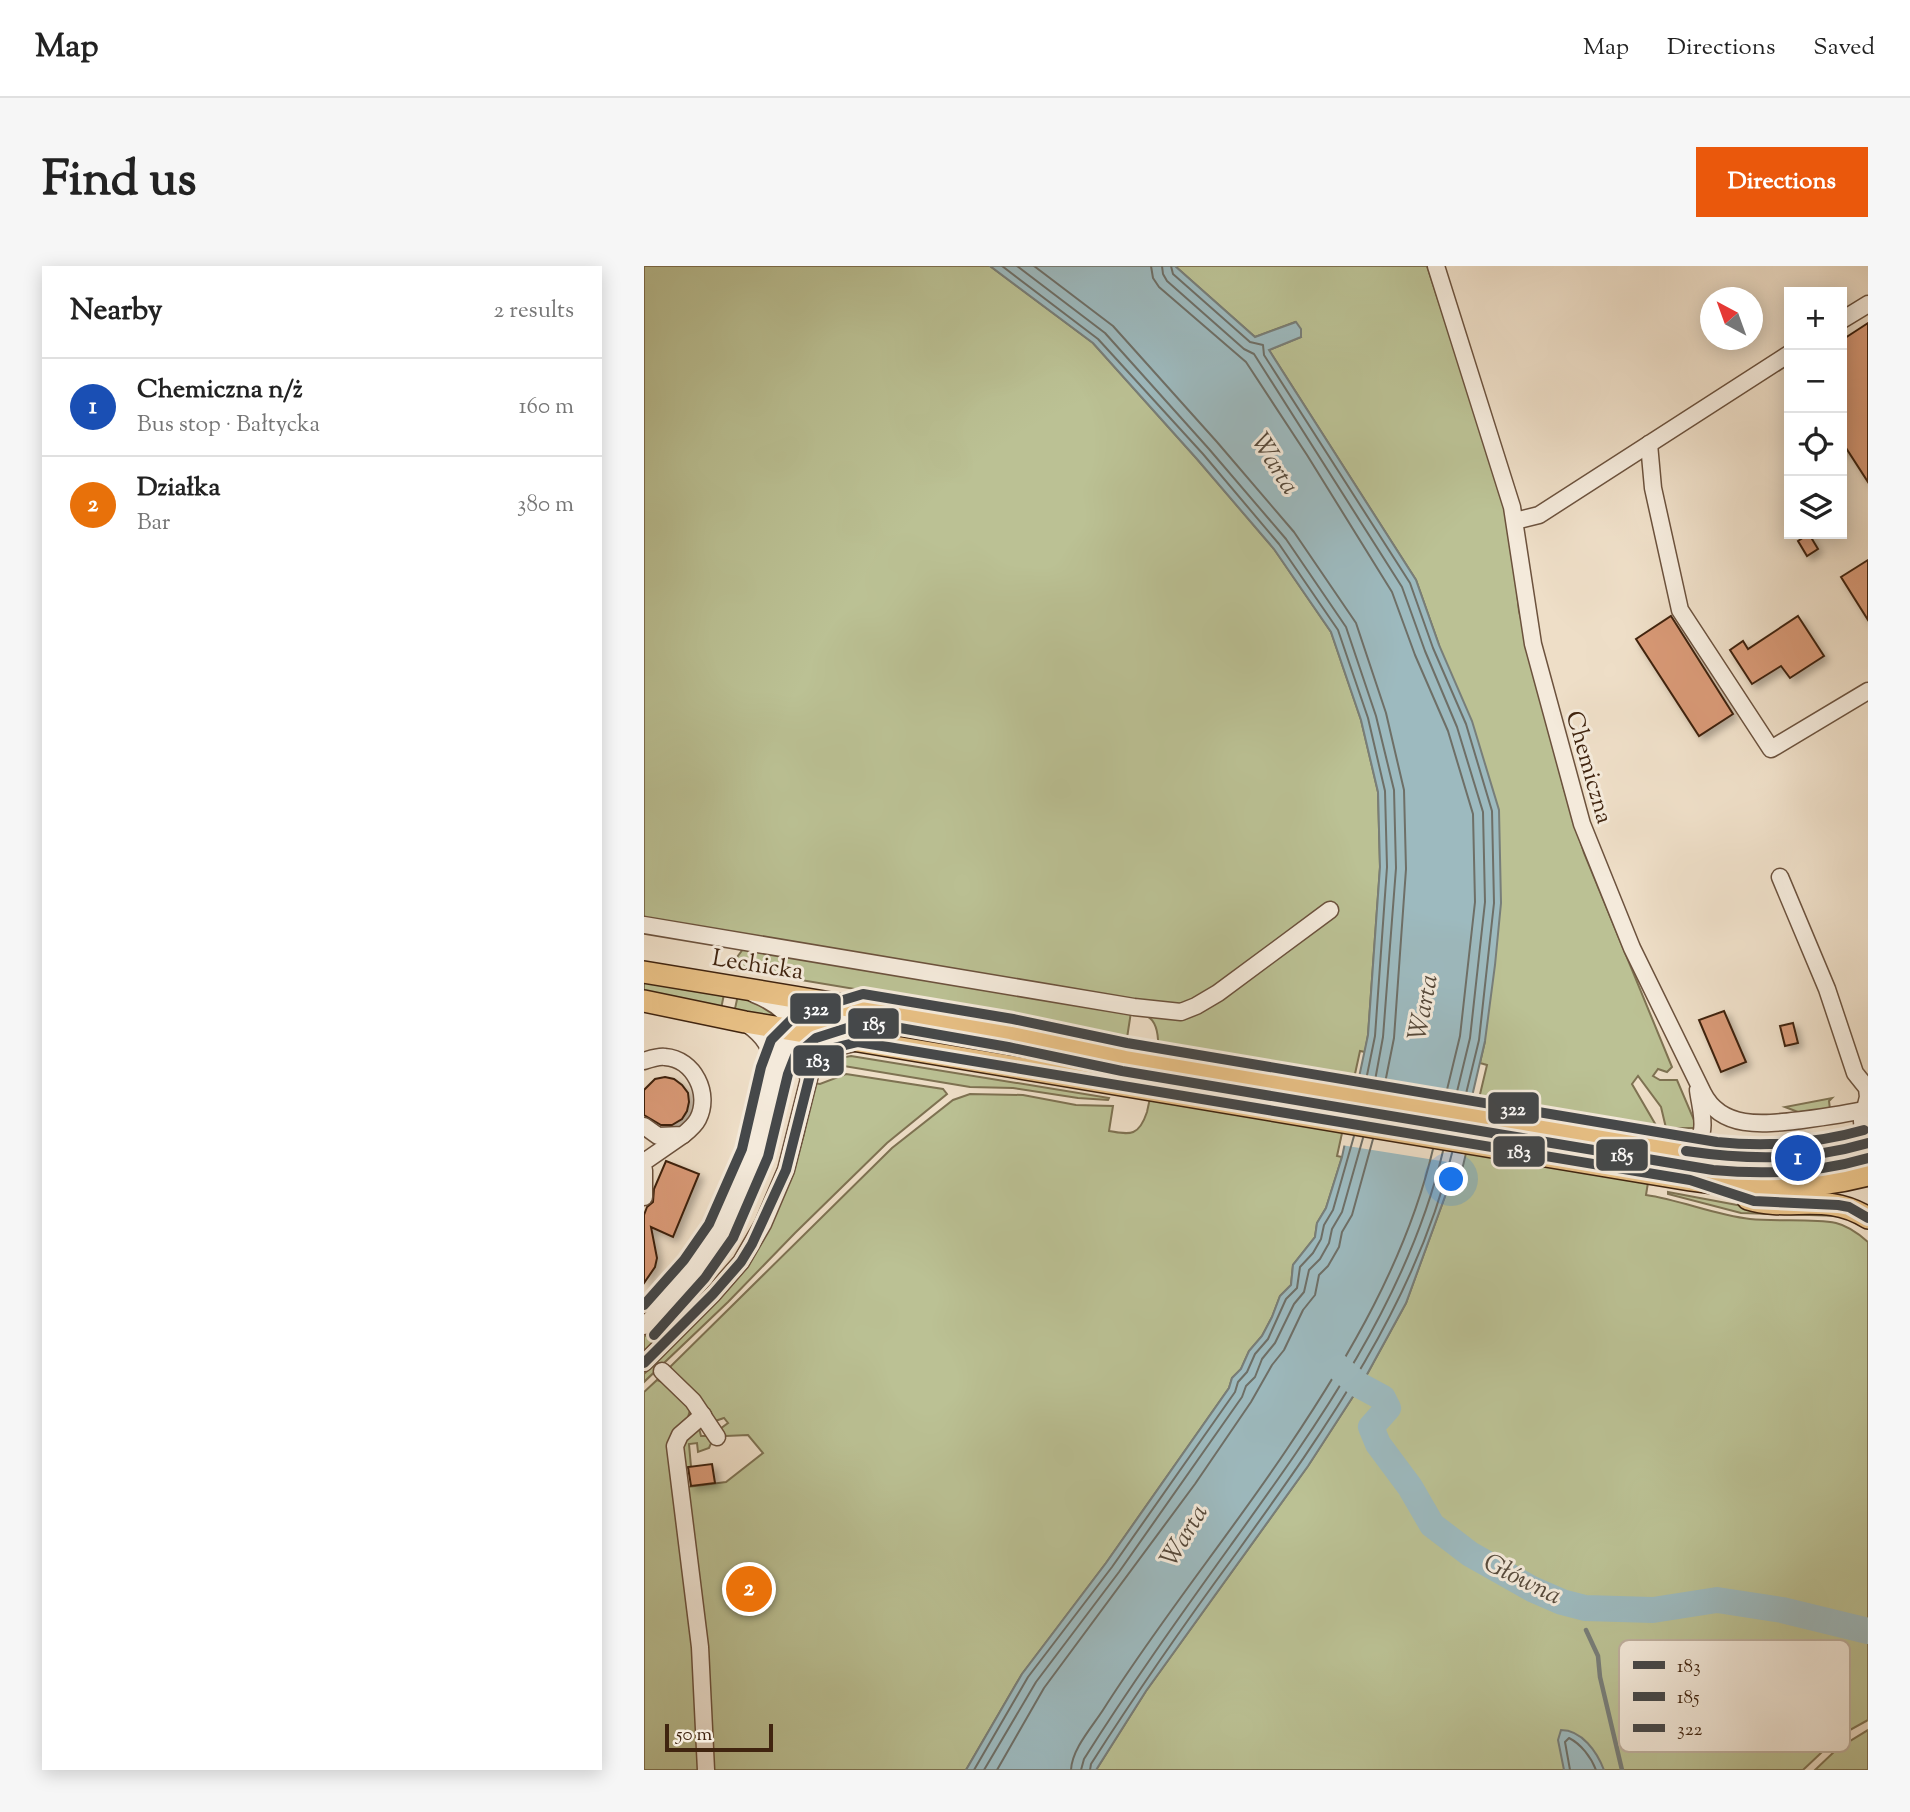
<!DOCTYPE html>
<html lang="en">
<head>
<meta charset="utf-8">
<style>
	body { margin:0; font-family:"Sorts Mill Goudy",serif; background:#f6f6f6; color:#222 }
	.controls { position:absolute; right:21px; top:21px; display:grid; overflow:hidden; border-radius:0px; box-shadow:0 4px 18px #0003 }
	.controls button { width:63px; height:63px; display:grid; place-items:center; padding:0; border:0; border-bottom:2px solid #e0e0e0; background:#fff; color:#222; font:35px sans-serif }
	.compass { position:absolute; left:1056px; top:21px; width:63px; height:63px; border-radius:50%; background:#fff; box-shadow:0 4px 18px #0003; rotate:319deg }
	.scale { position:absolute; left:21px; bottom:18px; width:108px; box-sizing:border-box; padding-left:7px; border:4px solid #40240f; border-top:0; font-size:19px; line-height:24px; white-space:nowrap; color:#40240f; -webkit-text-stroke:5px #f4eadb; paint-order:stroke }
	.you { position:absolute; left:808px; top:914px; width:24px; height:24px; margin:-18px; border:5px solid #fff; border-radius:50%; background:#1a73e8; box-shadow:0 0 0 10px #1a73e833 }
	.badge { display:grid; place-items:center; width:46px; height:46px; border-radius:50%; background:#ea580c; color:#fff; font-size:23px; font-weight:700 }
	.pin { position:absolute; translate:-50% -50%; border:4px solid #fff; box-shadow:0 2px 7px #0006 }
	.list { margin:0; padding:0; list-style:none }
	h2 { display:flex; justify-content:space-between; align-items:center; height:91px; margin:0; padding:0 28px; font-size:30px }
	h2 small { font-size:23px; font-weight:400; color:#767676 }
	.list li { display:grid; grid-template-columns:46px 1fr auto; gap:21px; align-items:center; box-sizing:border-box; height:98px; padding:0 28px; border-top:2px solid #e0e0e0 }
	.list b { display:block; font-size:26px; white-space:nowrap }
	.list p { margin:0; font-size:23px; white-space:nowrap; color:#767676 }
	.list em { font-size:23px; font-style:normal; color:#767676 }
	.icon { flex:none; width:38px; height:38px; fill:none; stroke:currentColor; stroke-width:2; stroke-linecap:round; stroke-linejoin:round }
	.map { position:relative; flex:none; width:1224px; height:1504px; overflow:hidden; border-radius:0px }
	header { display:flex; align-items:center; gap:42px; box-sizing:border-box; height:98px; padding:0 35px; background:#fff; border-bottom:2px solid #e0e0e0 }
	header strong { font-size:33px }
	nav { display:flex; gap:38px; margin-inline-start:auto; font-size:24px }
	.intro { display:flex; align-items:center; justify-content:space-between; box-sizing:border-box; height:168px; padding:0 42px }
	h1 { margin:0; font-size:49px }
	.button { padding:18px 32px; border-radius:0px; background:#ea580c; color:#fff; font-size:24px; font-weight:700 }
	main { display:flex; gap:42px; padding:0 42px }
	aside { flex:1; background:#fff; border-radius:0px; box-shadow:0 4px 18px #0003 }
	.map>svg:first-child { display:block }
	.green { fill:#bbc194; stroke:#7e7252; stroke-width:2 }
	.water { fill:#9dbabf; stroke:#787e79; stroke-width:2 }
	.pier { fill:#eedec7 }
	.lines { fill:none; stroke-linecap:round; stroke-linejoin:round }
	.shore { stroke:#6e6f67; stroke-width:2 }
	.stream { stroke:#787e79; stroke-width:4.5 }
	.river { stroke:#9dbabf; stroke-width:26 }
	.building { fill:#d79875; stroke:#40240f; stroke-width:2; filter:url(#shadow) }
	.minor-casing { stroke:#6c523d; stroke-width:19 }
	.major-casing { stroke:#40240f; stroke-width:24 }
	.minor { stroke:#f4eadb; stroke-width:16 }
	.major { stroke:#e7bf84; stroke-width:21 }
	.bus-1-casing { stroke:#f4eadb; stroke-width:16 }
	.bus-2-casing { stroke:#f4eadb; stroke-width:16 }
	.bus-3-casing { stroke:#f4eadb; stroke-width:16 }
	.bus-1 { stroke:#45484a; stroke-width:10 }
	.bus-2 { stroke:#45484a; stroke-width:10 }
	.bus-3 { stroke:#45484a; stroke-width:10 }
	.labels { text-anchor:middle; stroke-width:6; stroke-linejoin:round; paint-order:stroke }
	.street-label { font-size:24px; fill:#40240f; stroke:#f4eadb }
	.water-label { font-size:26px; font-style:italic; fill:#574a3b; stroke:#f4eadb }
	.key { fill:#f4eadb; stroke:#beaf9e; stroke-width:2 }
	.key-label { font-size:19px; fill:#40240f }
	.line-badge { stroke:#f4eadb; stroke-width:2.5 }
	.badge-label { font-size:19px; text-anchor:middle; font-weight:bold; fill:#fff }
</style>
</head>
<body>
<header>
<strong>Map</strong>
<nav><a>Map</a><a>Directions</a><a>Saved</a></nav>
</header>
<div class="intro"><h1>Find us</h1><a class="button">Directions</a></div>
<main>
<aside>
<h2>Nearby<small>2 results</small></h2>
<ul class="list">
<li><span class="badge" style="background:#1a4fb4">1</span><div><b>Chemiczna n/ż</b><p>Bus stop · Bałtycka</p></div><em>160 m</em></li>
<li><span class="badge" style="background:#e8710a">2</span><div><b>Działka</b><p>Bar</p></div><em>380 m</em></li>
</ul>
</aside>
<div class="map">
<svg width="1224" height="1504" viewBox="0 0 1224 1504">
	<defs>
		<filter id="shadow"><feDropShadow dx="4.5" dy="4.5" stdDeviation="3.5" flood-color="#0004"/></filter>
	</defs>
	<rect width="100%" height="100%" fill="#eedec7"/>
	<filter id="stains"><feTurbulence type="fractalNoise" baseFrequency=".00286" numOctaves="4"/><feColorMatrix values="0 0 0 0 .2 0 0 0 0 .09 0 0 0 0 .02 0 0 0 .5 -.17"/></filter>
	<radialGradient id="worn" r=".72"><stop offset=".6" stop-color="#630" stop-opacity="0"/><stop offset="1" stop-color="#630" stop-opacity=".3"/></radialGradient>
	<!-- green -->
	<g class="green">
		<path d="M0,0H346L449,77L553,193L630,283L687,366L717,454L734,526L736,601L724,769L721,786L716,785L693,890L698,891L682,942L673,957L671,971L649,999L647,1019L636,1030L628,1051L618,1070L605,1085L597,1103L588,1112L585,1122L462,1297L378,1408L322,1504H67L36,1177L55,1162L57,1170H63L68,1175L65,1182L54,1186L53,1177L45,1178L47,1201L41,1202L44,1221L82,1216L119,1187L104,1169L82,1170L76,1163L84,1157L80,1152L71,1155L28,1107L26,1101L248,882L309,834L326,828L379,829L432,839L469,840L465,865C487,869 495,870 503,846C507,825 526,762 503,750C499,747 492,747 487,746L483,772L390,753L85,702L108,671L0,653Z"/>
		<path d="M531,0H783L857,226L870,294L875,345L920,523L940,587L1028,801L1023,806L1014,803L1009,810L1016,814H1033L1050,854L1051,862H1022L1017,841L994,810L988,818L1013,861L1002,929C1037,934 1070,949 1106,953C1133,956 1167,952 1192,957C1205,960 1215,968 1224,976V1454L1195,1470L1159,1504H452L502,1425L664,1200L721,1112L762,1037L811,903L818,904L843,799L836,797L841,775L795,379L772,314L625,84L657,71L651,56L611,71Z"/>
		<polygon points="0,715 80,728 77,743 0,726"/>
		<polygon points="94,729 106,733 133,751 90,747"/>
		<polygon points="207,790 465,832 464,834 434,832 369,822 326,821 200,800 187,805 175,804 185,794"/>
		<polygon points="202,808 299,823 303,828 243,877 151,967 84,1036 0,1116 0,1108 71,1037 151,900 160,868 170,817 176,818"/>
		<path d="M122,809C107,876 94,919 58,980L94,900L103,875L118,812Z"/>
		<path d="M137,812L147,814C135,892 104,965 55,1027C39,1048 19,1067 0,1085V1071C75,997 120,916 137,812Z"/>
		<polygon points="1188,832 1185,835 1186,843 1154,846 1141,841"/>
		<polygon points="1024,926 1109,942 1170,944 1196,950 1097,947 1024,928"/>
		<path d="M13,1114C29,1119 37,1132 46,1144L43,1155L29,1169L48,1351L57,1504H0V1126Z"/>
		<polygon points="1224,1464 1224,1504 1171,1504 1193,1483"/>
	</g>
	<!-- water -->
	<g class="water">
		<polygon points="346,0 531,0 611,71 652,56 657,63 657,71 625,84 772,314 795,379 828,455 855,544 857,637 851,699 841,775 811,903 762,1037 721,1112 664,1200 502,1425 452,1504 322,1504 378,1408 462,1297 585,1122 588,1112 597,1103 605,1085 618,1070 628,1051 636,1030 647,1019 649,999 671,971 673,957 682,942 698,891 724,769 736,601 734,526 717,454 687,366 630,283 553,193 449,77"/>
		<path d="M917,1464C938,1464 953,1486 960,1504H920L914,1474Z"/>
	</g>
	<!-- pier -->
	<g class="pier">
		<polygon points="712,810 832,830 824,866 705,846"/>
		<polygon points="704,848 823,868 816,898 697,879"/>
	</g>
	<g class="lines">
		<!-- shore -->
		<g class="shore">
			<polyline points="358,0 454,73 559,188 635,278 694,364 724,452 741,525 743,601 731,770 721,819"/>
			<polyline points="373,0 461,67 565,183 642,273 702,361 732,450 750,524 752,602 739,771 730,820"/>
			<polyline points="390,0 469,60 573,176 650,266 712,357 742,447 760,524 762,603 750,772 740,822"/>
			<polyline points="507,0 509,12 515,21 602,96 663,189 748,326 771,389 804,465 829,548 831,636 816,770 801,832"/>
			<polyline points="518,0 519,8 523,15 600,83 610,88 758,321 781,385 813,461 839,546 841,636 826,772 811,834"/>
			<polyline points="527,0 529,8 606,76 619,79 620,89 766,317 789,382 822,458 848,545 850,637 835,774 820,836"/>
			<polyline points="330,1504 384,1411 468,1301 591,1126 594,1116 603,1106 611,1088 624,1073 642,1033 653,1022 656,1001 669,987 677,973 680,959 689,944 710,870"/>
			<polyline points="340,1504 392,1416 475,1306 598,1131 602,1120 611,1111 618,1093 631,1077 650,1038 660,1026 665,1004 676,993 685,977 688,963 698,946 719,872"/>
			<polyline points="353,1504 400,1422 551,1218 607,1136 628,1099 640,1084 659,1044 671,1029 675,1009 684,1000 695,981 698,966 708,949 729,873"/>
			<path d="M427,1504C428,1483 448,1461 459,1444C516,1354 584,1271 643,1183C705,1091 763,993 789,883"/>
			<path d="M437,1504L440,1493C486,1420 536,1350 587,1279C674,1158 764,1033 799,885"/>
			<path d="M446,1504L447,1498C493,1426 541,1357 591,1289C680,1165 772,1038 808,887"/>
			<path d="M926,1504L921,1476L925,1472C937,1478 947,1491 952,1504"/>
		</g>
		<!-- stream -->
		<polyline class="stream" points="942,1364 954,1390 956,1411 978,1504"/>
		<!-- river -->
		<polyline class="river" points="688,1096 715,1119 739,1132 744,1142 727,1161 734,1178 766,1221 788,1259 826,1288 888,1323 918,1336 941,1342 1009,1344 1073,1334 1138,1344 1224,1365"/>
	</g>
	<!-- building -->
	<g class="building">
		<polygon points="1224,57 1224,216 1202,182 1198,185 1198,74"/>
		<polygon points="1165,268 1174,283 1163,290 1154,275"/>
		<polygon points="1224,294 1224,354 1197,311"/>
		<polygon points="1027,350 1089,448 1055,470 992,373"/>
		<polygon points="1154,350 1180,390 1146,412 1137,400 1108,418 1086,384 1099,375 1104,383"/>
		<polygon points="1080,745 1102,796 1077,806 1055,754"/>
		<polygon points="1149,757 1154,777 1141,780 1136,760"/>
		<polygon points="21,811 30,813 38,819 44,827 45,836 43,845 38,853 28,859 17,859 0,849 0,824 11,813"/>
		<polygon points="22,895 55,908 29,971 7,961 13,992 11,1001 0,1017 0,949 3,941 9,936 10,923"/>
		<polygon points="68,1198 71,1217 47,1220 44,1201"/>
	</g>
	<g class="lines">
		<!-- minor casing -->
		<g class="minor-casing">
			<g id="minor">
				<path d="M792,0L868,241L889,378L938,558L988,682L1059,827C1078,865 1123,858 1158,854C1180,851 1202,848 1224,843"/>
				<polyline points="1198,54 1224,38"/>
				<polyline points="1005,178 1009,222 1036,344 1127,483 1224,425"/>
				<polyline points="871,255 895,249 1145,88"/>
				<polyline points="1136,611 1183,723 1211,807 1223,822 1224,831 1218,855 1220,878"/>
				<polyline points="0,659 490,741 537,746 552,740 574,727 686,644"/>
				<path d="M110,728C152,744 160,771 164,811"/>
				<path d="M103,758C120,770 127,781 131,802"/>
				<path d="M0,795C6,793 15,790 21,791C50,793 67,828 54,853C51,859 44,865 39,869L14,870L0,860"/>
				<path d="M1043,885C1067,871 1057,847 1054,824"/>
				<polyline points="0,896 39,869"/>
				<polyline points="0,904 0,931"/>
				<path d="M0,1060C53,1008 93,947 115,875C122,849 126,803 140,782C156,756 187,751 214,744"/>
				<polyline points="0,1097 69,1028 97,996 119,958 142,904 168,801 185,783 210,777"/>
				<polyline points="18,1105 49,1135 73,1171"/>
				<polyline points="59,1149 36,1169 31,1180 56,1381 62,1504"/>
			</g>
		</g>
		<!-- major casing -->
		<g class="major-casing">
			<g id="major">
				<path d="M0,706L367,767L480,791L1071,890C1122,896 1174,894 1224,877"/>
				<path d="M0,735L101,756L1046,914C1107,923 1164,925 1224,909"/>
				<path d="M1104,933C1146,946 1182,925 1224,952"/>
			</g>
		</g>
		<!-- minor -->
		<use href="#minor" class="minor"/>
		<!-- major -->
		<use href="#major" class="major"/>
		<!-- bus-1 casing -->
		<g class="bus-1-casing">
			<g id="bus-1">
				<path d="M1042,885C1104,894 1163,895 1224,877"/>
				<polyline points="0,1097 69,1028 97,996 108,978 142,904 168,801 185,783 214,776 1046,914 1110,935 1194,939 1205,941 1224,952"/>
			</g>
		</g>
		<!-- bus-2 casing -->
		<g class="bus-2-casing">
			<path id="bus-2" d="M10,1069L61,1012L89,972L124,891L144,808L151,790L172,772L222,756L364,781L478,805L1069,904C1122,909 1173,907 1224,892"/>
		</g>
		<!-- bus-3 casing -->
		<g class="bus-3-casing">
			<path id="bus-3" d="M0,1039L40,994L65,958L98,883L117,801L127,774L147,754L160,746L219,728L369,753L483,777L1073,876C1123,881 1171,878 1220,864"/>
		</g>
		<!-- bus-1 -->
		<use href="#bus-1" class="bus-1"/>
		<!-- bus-2 -->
		<use href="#bus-2" class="bus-2"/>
		<!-- bus-3 -->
		<use href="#bus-3" class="bus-3"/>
	</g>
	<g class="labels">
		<!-- street labels -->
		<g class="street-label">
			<text transform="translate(946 501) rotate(74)" y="8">Chemiczna</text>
			<text transform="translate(114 698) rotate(9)" y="8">Lechicka</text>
		</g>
		<!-- water labels -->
		<g class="water-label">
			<text transform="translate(632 197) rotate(58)" y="9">Warta</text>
			<text transform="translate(778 741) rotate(-79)" y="9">Warta</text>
			<text transform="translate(539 1269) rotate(-59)" y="9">Warta</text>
			<text transform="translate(879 1312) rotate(26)" y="9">Główna</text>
		</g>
	</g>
	<!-- legend -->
	<rect x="975" y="1374" width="231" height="112" rx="10" class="key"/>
	<rect x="989" y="1395" width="32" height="8" fill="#45484a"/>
	<rect x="989" y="1426" width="32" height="9" fill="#45484a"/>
	<rect x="989" y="1458" width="32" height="8" fill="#45484a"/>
	<g class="key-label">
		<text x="1033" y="1406">183</text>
		<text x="1033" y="1437">185</text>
		<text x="1033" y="1469">322</text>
	</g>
	<g class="line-badge">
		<rect x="145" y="726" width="53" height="33" rx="7" fill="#45484a"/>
		<rect x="203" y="741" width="53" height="33" rx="7" fill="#45484a"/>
		<rect x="148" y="778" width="53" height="33" rx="7" fill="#45484a"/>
		<rect x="843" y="825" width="53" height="34" rx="7" fill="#45484a"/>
		<rect x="848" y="869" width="54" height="33" rx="7" fill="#45484a"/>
		<rect x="951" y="872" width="54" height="34" rx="7" fill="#45484a"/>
	</g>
	<g class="badge-label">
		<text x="172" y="749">322</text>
		<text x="230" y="764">185</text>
		<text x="174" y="801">183</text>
		<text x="869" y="849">322</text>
		<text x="875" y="892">183</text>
		<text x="978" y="895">185</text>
	</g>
	<rect width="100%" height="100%" filter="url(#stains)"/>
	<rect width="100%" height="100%" fill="url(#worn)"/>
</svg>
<div class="controls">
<button>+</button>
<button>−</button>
<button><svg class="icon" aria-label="locate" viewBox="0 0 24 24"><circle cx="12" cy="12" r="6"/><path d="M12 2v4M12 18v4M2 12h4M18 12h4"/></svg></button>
<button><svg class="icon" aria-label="layers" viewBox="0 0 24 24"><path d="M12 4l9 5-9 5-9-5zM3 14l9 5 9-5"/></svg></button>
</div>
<svg class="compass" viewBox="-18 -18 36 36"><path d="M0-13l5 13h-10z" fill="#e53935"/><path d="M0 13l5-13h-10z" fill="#767676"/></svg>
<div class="scale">50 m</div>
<div class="you"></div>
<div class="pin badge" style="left:1154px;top:892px;background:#1a4fb4">1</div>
<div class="pin badge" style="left:105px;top:1323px;background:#e8710a">2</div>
</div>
</main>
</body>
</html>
